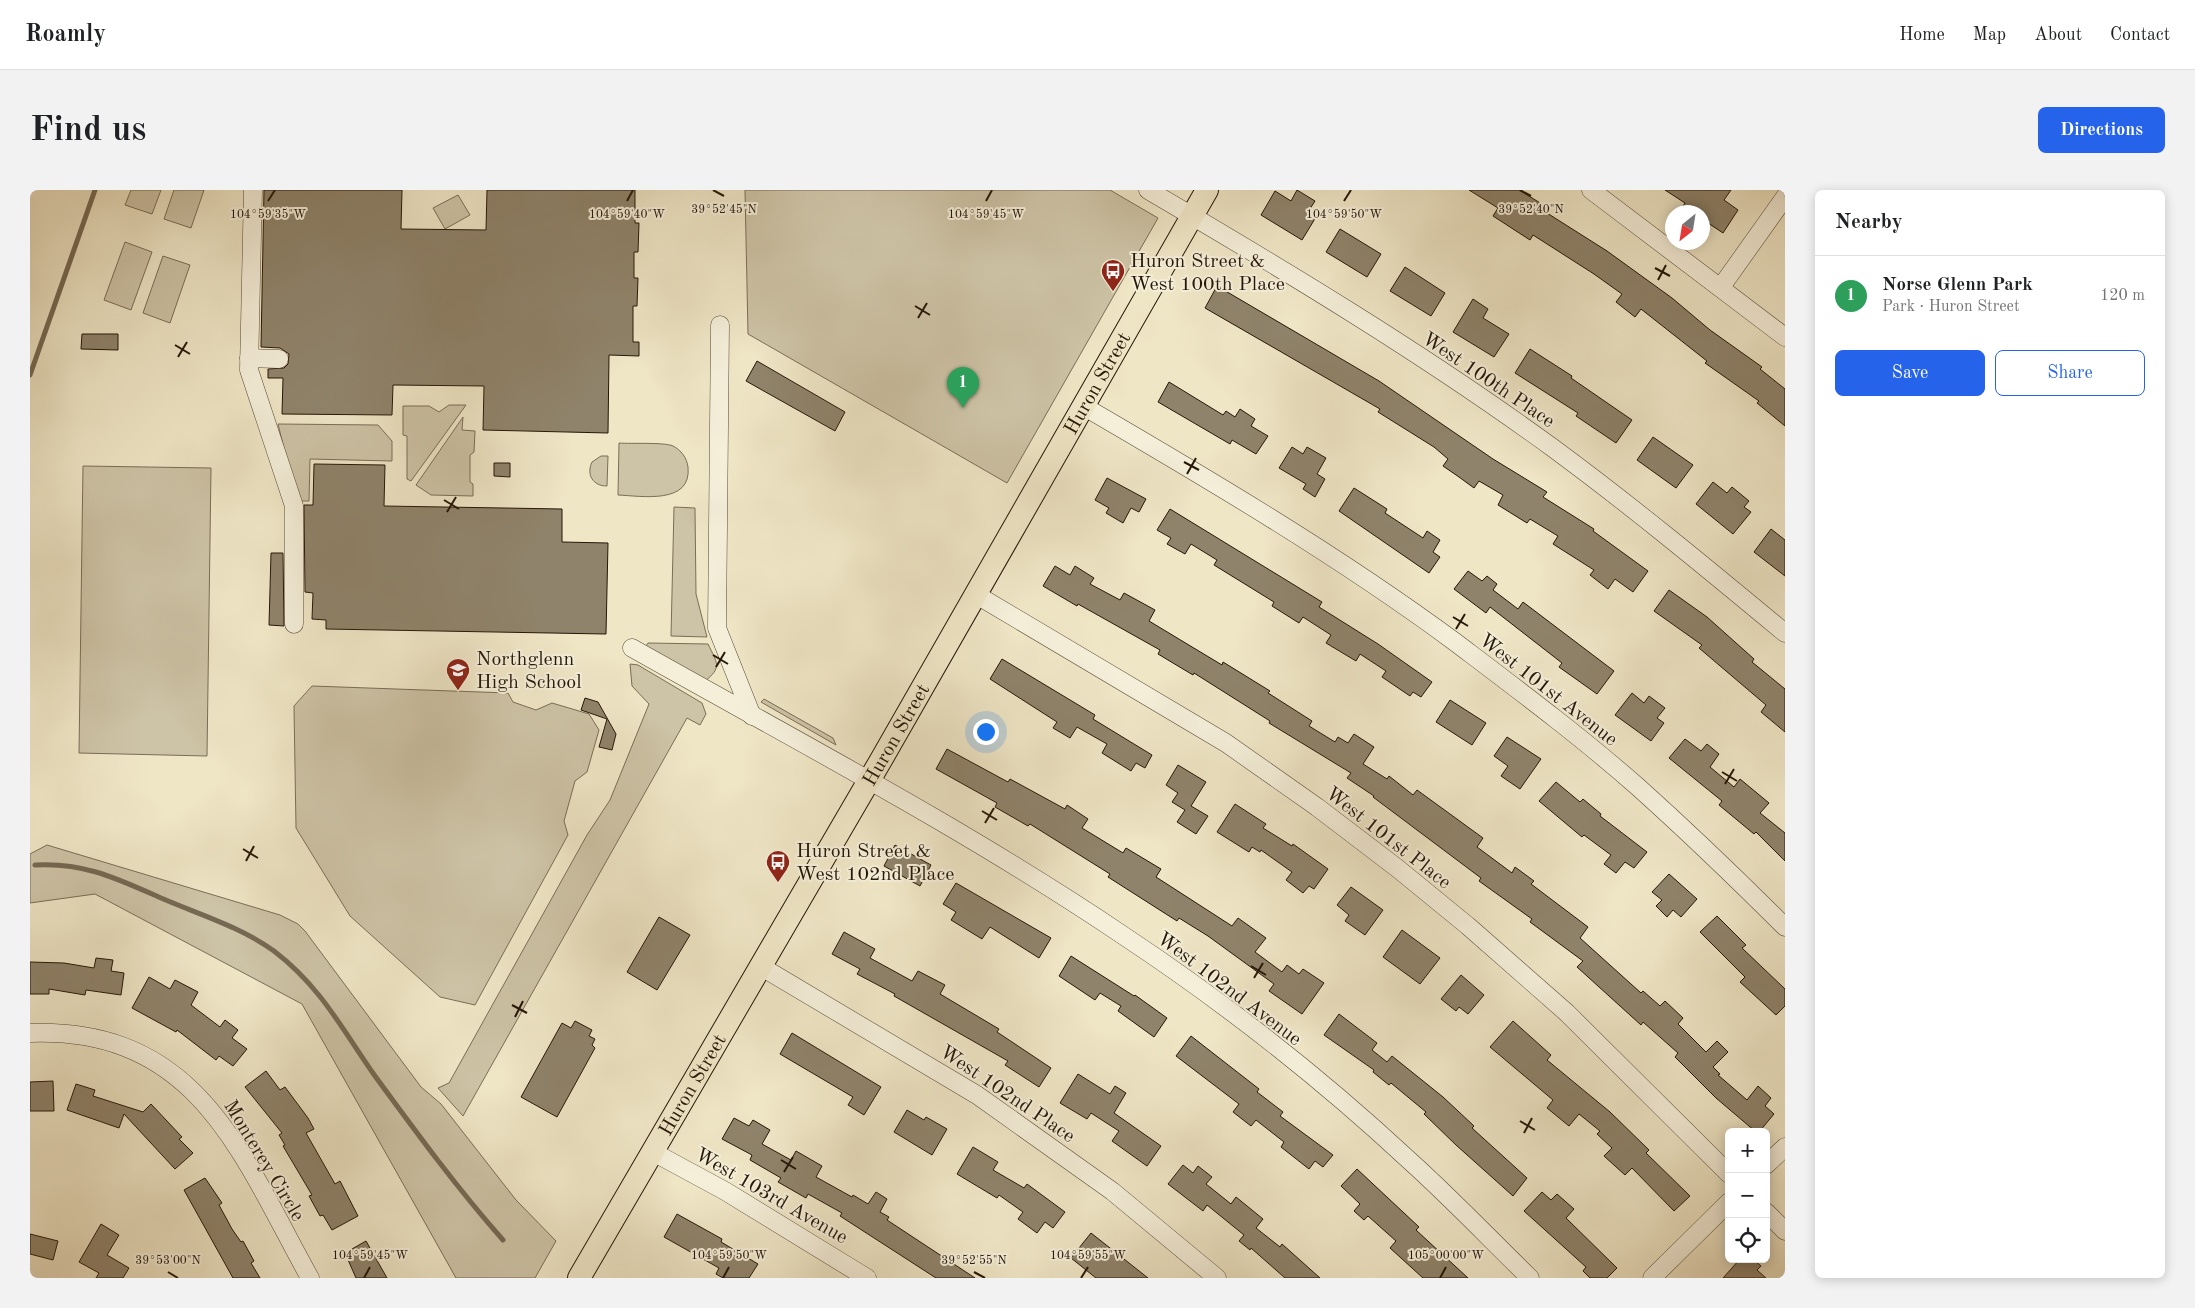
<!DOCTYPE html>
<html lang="en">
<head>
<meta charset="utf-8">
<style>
	body { margin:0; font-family:"Old Standard TT",serif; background:#f2f2f2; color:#202124 }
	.controls { position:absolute; right:15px; bottom:15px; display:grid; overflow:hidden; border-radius:8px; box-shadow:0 2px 12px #0003 }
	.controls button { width:45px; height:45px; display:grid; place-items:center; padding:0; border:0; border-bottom:1px solid #e0e0e0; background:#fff; color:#202124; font:25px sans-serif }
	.compass { position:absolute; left:1635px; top:15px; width:45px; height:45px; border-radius:50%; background:#fff; box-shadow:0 2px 12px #0003; rotate:210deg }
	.you { position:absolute; left:955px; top:541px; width:18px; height:18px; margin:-12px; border:4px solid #fff; border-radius:50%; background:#1a73e8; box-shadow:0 0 0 8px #1a73e833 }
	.badge { display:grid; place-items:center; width:32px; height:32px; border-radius:50%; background:#2563eb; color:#fff; font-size:16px; font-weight:700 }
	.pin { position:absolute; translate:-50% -41px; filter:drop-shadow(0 1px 2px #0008) }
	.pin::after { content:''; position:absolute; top:26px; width:18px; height:15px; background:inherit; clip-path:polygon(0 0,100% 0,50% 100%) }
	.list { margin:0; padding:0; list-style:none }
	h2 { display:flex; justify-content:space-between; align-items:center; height:65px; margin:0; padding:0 20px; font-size:21px }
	h2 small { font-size:16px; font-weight:400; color:#757577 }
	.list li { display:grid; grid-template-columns:32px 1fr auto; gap:15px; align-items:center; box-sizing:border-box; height:80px; padding:0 20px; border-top:1px solid #e0e0e0 }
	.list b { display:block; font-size:19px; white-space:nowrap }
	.list p { margin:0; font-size:16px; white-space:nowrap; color:#757577 }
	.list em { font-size:16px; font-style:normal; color:#757577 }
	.actions { display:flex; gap:10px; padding:15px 20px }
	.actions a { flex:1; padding:11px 0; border:1px solid #2563eb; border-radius:8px; text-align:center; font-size:18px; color:#2563eb }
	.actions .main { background:#2563eb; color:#fff }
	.icon { flex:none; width:28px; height:28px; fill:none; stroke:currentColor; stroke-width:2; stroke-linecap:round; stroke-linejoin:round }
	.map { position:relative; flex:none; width:1755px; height:1088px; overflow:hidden; border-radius:8px }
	header { display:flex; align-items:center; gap:30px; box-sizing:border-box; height:70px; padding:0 25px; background:#fff; border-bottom:1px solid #e0e0e0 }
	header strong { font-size:24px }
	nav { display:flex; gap:28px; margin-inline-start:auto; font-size:18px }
	.intro { display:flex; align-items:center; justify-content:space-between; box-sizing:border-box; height:120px; padding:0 30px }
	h1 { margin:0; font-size:35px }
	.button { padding:12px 22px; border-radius:8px; background:#2563eb; color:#fff; font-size:18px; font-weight:700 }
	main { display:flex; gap:30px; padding:0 30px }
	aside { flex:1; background:#fff; border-radius:8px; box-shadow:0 2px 12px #0003 }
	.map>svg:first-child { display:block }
	.green { fill:#cdc3a6; stroke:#7a6d57 }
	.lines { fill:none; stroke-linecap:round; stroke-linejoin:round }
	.stream { stroke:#766953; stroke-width:5 }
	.building { fill:#8f836b; stroke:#261708 }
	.minor-casing { stroke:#584b38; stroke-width:19 }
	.major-casing { stroke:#261708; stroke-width:24 }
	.minor { stroke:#f5efda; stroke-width:18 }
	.major { stroke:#efe6c6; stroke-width:22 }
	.ticks { fill:none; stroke:#261708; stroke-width:2 }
	.labels { text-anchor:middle; stroke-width:4; stroke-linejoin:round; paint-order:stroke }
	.poi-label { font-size:20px; fill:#261708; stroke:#f5efda; text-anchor:start }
	.street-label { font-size:20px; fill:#261708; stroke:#f5efda }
	.ticks-label { font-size:12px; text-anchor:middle; fill:#261708; stroke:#f5efda; stroke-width:4; stroke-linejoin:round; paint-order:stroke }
</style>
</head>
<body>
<header>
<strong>Roamly</strong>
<nav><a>Home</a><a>Map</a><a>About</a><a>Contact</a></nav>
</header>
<div class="intro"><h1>Find us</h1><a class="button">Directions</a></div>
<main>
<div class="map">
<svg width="1755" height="1088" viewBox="0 0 1755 1088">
	<rect width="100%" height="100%" fill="#efe6c6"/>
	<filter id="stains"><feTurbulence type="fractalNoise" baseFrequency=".004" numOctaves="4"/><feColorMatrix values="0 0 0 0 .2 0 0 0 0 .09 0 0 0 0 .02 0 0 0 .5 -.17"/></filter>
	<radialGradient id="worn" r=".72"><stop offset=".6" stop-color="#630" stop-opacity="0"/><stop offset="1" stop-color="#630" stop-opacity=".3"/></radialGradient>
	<!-- green -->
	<g class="green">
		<polygon points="101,0 131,0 122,24 95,15"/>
		<polygon points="144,0 174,0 161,38 134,29"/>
		<polygon points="715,0 1080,0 1128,28 977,293 718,144"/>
		<polygon points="428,5 440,25 415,39 403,18"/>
		<polygon points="95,52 122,62 101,120 74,110"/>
		<polygon points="133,66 160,75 140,133 113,123"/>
		<polygon points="419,215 436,215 381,291 377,289 377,246 373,245 373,216 399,216 409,222"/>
		<polygon points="433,227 432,240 445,241 444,262 440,265 440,292 443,294 443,306 401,305 386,295"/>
		<polygon points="248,234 348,235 362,251 362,271 280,269 279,311 267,311"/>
		<path d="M589,253C601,254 634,252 643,256C651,260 657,268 658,277C662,315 611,306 588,305Z"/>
		<path d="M571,266H578L577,296C563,296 556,285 562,272Z"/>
		<polygon points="53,276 181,278 177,566 49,563"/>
		<polygon points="644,317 665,318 666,404 677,447 641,446"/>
		<path d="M618,453L678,454C687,473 693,477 674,492L616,456Z"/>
		<polygon points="600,474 608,475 672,513 676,524 670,535 657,528 433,926 408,898 419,893 557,645 580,610 619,514 602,496"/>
		<polygon points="282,496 478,503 483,512 506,520 522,513 559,524 569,540 557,582 545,591 534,631 538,645 445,815 410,807 320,726 266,638 264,516"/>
		<polygon points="734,509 803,548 806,555 731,512"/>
		<polygon points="17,655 250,725 268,734 275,741 391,897 411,914 486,1010 526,1051 505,1088 426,1088 272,814 65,704 0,713 0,664"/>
	</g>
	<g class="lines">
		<!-- stream -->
		<g class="stream">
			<polyline points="0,185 65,0"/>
			<path d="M5,675C54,672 88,689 131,708C168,724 211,737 244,761C291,797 312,839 345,886C386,942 427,998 473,1050"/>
		</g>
	</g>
	<!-- building -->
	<g class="building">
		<polygon points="234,0 372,0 371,39 456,40 457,0 605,0 605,33 609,33 608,62 604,62 604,88 608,88 607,116 603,116 603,152 609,152 609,166 579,165 578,243 453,240 454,196 363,195 362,225 252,224 253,188 238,188 238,179 254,178 258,174 259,164 250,158 231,157"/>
		<polygon points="1267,0 1285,11 1278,22 1286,27 1272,50 1231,25 1245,1 1261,11"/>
		<polygon points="1439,0 1489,0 1520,19 1517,23 1577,61 1642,108 1680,140 1732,177 1730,179 1755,199 1755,236 1727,213 1729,211 1675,173 1677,171 1611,119 1605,127 1586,112 1592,104 1564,84 1503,45 1500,50 1463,26 1468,18"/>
		<polygon points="1635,0 1701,0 1694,10 1708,20 1693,43 1672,29 1672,22 1663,22 1653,16 1655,13"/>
		<polygon points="1310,39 1351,64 1337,87 1296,62"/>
		<polygon points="1375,77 1415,103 1401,126 1360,101"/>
		<polygon points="1187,96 1349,191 1463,269 1517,302 1513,307 1564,339 1563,341 1618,381 1603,402 1585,389 1578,399 1560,385 1564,380 1523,354 1528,346 1500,329 1497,333 1468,315 1473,305 1449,291 1444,298 1429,287 1413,276 1418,269 1404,257 1348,222 1350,219 1175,118"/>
		<polygon points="1443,109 1458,119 1453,128 1479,144 1464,167 1423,142"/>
		<polygon points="52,144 88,144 88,160 51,159"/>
		<polygon points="1500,159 1542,186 1541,188 1602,230 1586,253 1546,226 1548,223 1485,183"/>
		<polygon points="727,171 815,222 805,241 716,191"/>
		<polygon points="1139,192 1193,225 1196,221 1205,227 1210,219 1225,229 1221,236 1238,246 1226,264 1202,250 1200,254 1128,212"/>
		<polygon points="1623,247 1663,275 1646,298 1607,270"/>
		<polygon points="1262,257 1273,264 1277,257 1296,268 1287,284 1295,289 1285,307 1273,299 1276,294 1249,278"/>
		<polygon points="464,273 480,273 480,287 464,286"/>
		<polygon points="284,274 355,275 354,316 532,319 532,352 578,353 576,444 296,439 296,430 282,429 283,403 275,402 274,315 283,315"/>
		<polygon points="1077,288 1116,309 1109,322 1101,318 1093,333 1076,323 1079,318 1065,310"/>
		<polygon points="1683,292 1697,303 1702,297 1719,311 1714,317 1721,322 1703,344 1666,314"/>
		<polygon points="1324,298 1357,319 1355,323 1393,348 1397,341 1410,350 1403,362 1410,367 1399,383 1309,321"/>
		<polygon points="1140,319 1292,412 1289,417 1348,454 1402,492 1391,507 1383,502 1380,506 1352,487 1356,481 1330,464 1326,471 1296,453 1301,445 1273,427 1269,433 1242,416 1244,412 1184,375 1187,370 1161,354 1155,364 1137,354 1141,348 1127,340"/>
		<polygon points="1741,339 1755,350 1755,386 1724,362"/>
		<polygon points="241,363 253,363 254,436 239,435"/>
		<polygon points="1025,376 1040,385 1045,376 1064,388 1060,394 1090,410 1094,403 1125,420 1119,431 1192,475 1193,472 1240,501 1238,503 1282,531 1279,536 1305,552 1308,547 1318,553 1324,544 1344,557 1333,574 1357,589 1359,586 1383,605 1387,600 1453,648 1447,657 1482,683 1485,677 1504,691 1501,694 1558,737 1550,748 1611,803 1613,801 1630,816 1635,811 1653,828 1648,834 1676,862 1687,851 1698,862 1683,877 1690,884 1688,885 1717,910 1728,896 1741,908 1735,916 1744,924 1729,942 1726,942 1686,908 1645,867 1648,863 1613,832 1611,835 1547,777 1553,771 1500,732 1502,729 1449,691 1451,688 1343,607 1344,606 1317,588 1321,583 1239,533 1240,531 1164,483 1163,485 1128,464 1130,460 1048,414 1047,416 1013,396"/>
		<polygon points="1438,381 1452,391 1457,386 1467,394 1463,400 1488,419 1493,412 1584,481 1567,504 1529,477 1532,473 1460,417 1456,423 1424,399"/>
		<polygon points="1639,400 1677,427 1724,469 1722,472 1755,499 1755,542 1731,522 1736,515 1669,458 1672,455 1624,421"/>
		<polygon points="972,469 1065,525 1063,529 1122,565 1115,578 1106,573 1101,581 1072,563 1077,554 1047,537 1040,548 1023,538 1027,532 960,489"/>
		<polygon points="1602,503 1614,513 1619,506 1635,518 1627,528 1634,533 1621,551 1585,525"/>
		<polygon points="555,508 568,512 586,544 582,560 569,557 577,529 551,520"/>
		<polygon points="1420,510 1456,533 1442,555 1406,532"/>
		<polygon points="1477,547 1511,569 1490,599 1471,586 1478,576 1464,566"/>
		<polygon points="1655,549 1671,561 1677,554 1689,564 1680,577 1704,597 1710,589 1739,613 1730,623 1755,643 1755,671 1726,642 1724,644 1689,615 1692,611 1639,568"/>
		<polygon points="917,559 978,592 980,589 1035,619 1037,615 1058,629 1052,638 1093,663 1096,658 1131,679 1126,687 1202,736 1208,728 1236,748 1225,762 1252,782 1257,775 1269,784 1273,779 1294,793 1272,824 1239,801 1244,794 1178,746 1149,728 1147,731 1078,687 1080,684 1000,634 998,636 965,617 967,613 906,579"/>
		<polygon points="1148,575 1176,592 1161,616 1178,626 1166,644 1147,632 1155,620 1142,612 1148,603 1136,595"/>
		<polygon points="1526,592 1550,612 1553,609 1571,624 1570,626 1617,662 1604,678 1595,672 1586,683 1574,674 1581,665 1554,645 1552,647 1509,611"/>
		<polygon points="1205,614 1236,634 1233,638 1262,656 1263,654 1298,679 1284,699 1279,696 1273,703 1256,690 1262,682 1231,660 1230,662 1222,657 1219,662 1187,642"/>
		<polygon points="865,655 901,675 890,696 854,676"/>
		<polygon points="1639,684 1667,709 1651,727 1643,720 1637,727 1626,716 1632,710 1622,702"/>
		<polygon points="926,693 1021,748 1009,768 960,737 952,749 921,730 926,722 913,714"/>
		<polygon points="1321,697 1353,720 1335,745 1315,731 1319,725 1307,715"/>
		<polygon points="1687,726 1716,755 1712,758 1755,799 1755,816 1746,825 1710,792 1715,787 1670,742"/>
		<polygon points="629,727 660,745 627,800 597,782"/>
		<polygon points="1372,740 1410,768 1390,794 1353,767"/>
		<polygon points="814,742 845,759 840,768 882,791 888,781 915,795 910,804 969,839 967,842 1021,878 1009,897 975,875 978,871 864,806 865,804 827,784 830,779 802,764"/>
		<polygon points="1041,766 1104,806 1105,805 1137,828 1124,847 1088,821 1091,816 1070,803 1065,810 1029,786"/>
		<polygon points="66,768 83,770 81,781 94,783 91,805 56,800 55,805 19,799 19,804 0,804 0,772 34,773 64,778"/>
		<polygon points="1431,785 1454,805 1438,824 1429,817 1426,821 1411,809"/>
		<polygon points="119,787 140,799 145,790 168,802 161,815 190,837 195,830 208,840 202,848 217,859 203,876 189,866 186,870 147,840 146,842 102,818"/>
		<polygon points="1309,824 1347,853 1342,860 1357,872 1362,866 1413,907 1444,936 1442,938 1497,988 1483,1006 1426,955 1394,924 1396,922 1361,893 1359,895 1343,882 1344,880 1294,845"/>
		<polygon points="545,831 562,840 559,846 565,849 562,855 565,858 527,927 491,907 532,833 541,838"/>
		<polygon points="1483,831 1521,865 1517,870 1580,922 1619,960 1616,963 1660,1006 1644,1021 1602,978 1595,985 1574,966 1582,958 1567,944 1570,941 1549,924 1539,936 1517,918 1523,910 1460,857"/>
		<polygon points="762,843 851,897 834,925 818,915 823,907 750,864"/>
		<polygon points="1161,846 1229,899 1227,902 1253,922 1250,926 1303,965 1293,977 1285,971 1279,979 1251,957 1254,952 1226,930 1221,936 1203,922 1209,914 1146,866"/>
		<polygon points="236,881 250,900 255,897 278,928 284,939 276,943 305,994 310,991 328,1026 302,1040 293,1025 290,1026 279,1006 282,1005 253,956 255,955 249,945 252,943 215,897"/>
		<polygon points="1048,884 1080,904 1085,896 1096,903 1084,923 1131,956 1117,976 1082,951 1089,941 1061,923 1057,929 1030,913"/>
		<polygon points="23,891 24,921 0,921 0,892"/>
		<polygon points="46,894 65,900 63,906 113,922 121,914 152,947 149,949 163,963 145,979 94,924 89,938 37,920"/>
		<polygon points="877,920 894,930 896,927 917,939 902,965 864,942"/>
		<polygon points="704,928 719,936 723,930 740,940 732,954 761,970 766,961 792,976 786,987 822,1007 823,1005 838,1014 846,1002 857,1009 850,1022 859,1027 857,1030 945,1088 906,1088 810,1026 812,1023 778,1004 776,1008 748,992 751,988 720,970 722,965 692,949"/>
		<polygon points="943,957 968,972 963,980 994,998 997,994 1035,1022 1023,1038 1015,1032 1007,1043 988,1029 993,1022 969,1005 967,1008 927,984"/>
		<polygon points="1153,975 1163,983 1168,976 1182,987 1176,994 1201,1014 1206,1007 1233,1029 1226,1038 1250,1057 1252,1054 1290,1088 1255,1088 1221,1058 1220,1060 1209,1051 1214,1045 1177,1015 1173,1021 1138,994"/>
		<polygon points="1327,979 1389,1037 1386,1040 1438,1088 1393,1088 1360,1058 1366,1051 1338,1026 1334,1030 1324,1021 1330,1014 1311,996"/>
		<polygon points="175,988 192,1013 189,1015 202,1039 211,1052 213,1051 224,1071 221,1073 230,1088 203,1088 154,1000"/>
		<polygon points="1512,1002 1521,1010 1527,1004 1544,1019 1536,1028 1587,1078 1577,1088 1560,1088 1553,1081 1556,1077 1494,1021"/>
		<polygon points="647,1024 692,1049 691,1052 728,1074 719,1088 693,1088 686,1084 689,1078 634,1047"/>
		<polygon points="71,1034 89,1045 77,1065 99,1078 93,1088 66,1088 69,1083 49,1072"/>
		<polygon points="1061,1043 1118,1088 1066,1088 1041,1068"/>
		<polygon points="0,1044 28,1051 23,1070 0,1064"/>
		<polygon points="336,1051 357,1088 326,1088 315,1063"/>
		<polygon points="1710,1069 1723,1069 1731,1076 1727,1080 1736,1088 1693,1088"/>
	</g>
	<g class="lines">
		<!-- minor casing -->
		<g class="minor-casing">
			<g id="minor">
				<polyline points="223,0 219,180 264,316 264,434"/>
				<path d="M1118,0C1256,81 1394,164 1523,258C1603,317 1679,380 1755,443"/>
				<polyline points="1561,0 1755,147"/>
				<polyline points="1691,97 1755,7"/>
				<polyline points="690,135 687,438 722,526"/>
				<polyline points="219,168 249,169"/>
				<path d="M1053,216C1180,290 1307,365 1425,452C1487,499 1550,546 1608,597C1658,642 1707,689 1755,737"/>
				<polyline points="945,404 1196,553 1287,617 1367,678 1438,736 1537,823 1699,984"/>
				<path d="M602,458C767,551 937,640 1094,746C1195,813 1292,889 1381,972C1422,1009 1460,1049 1500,1088"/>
				<polyline points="730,776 947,905 1082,1001 1187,1088"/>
				<path d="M0,843C168,837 211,964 280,1088"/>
				<polyline points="623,962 695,1001 837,1088"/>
				<polyline points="1736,975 1755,957"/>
				<polyline points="1736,1022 1755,1041"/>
				<polyline points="1622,1088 1699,1012"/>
			</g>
		</g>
		<!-- major casing -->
		<g class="major-casing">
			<g id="major">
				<path id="s1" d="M549,1088L851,570L1177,0"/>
			</g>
		</g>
		<!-- minor -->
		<use href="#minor" class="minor"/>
		<!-- major -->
		<use href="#major" class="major"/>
	</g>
	<!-- ticks -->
	<path class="ticks" d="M683,0L694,6M1490,0L1501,6M238,11L245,0M597,11L603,0M956,11L962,0M1314,11L1321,0M1625,78L1640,86M1628,90L1636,75M885,116L900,125M888,128L897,113M145,155L160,164M148,167L157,152M1154,272L1169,280M1157,284L1166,268M414,310L429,319M417,322L426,307M1423,427L1438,436M1426,439L1435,424M683,465L698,474M686,477L695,462M1692,582L1707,591M1695,594L1704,579M952,621L967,630M955,633L964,618M213,659L228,668M216,671L224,656M1221,776L1236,785M1224,788L1233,773M482,815L497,823M485,827L493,811M1490,931L1505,940M1494,943L1502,928M751,970L766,979M754,982L763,967M138,1082L148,1088M944,1082L955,1088M334,1088L340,1077M693,1088L699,1077M1051,1088L1058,1077M1410,1088L1416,1077"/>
	<!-- icons -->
	<defs>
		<g id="bus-pin" transform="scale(1.25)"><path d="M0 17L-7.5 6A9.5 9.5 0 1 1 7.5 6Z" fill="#8f2418" stroke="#f5efda"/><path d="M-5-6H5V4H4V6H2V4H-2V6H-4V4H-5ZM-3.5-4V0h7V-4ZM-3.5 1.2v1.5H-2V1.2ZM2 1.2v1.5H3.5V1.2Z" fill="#fff"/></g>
		<g id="school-pin" transform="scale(1.25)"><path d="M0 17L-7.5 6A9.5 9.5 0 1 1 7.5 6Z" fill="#8f2418" stroke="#f5efda"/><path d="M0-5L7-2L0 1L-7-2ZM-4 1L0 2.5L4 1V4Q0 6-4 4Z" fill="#fff"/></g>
	</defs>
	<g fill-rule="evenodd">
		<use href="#bus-pin" x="1083" y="81"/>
		<use href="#school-pin" x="428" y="480"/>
		<use href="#bus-pin" x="748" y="672"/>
	</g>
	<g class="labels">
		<!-- poi labels -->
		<g class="poi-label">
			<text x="1100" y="77">Huron Street &amp;<tspan x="1100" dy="23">West 100th Place</tspan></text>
			<text x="446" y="475">Northglenn<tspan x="446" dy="23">High School</tspan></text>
			<text x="766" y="667">Huron Street &amp;<tspan x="766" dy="23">West 102nd Place</tspan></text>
		</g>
		<!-- street labels -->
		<g class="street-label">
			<text transform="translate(1459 189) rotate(34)" y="7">West 100th Place</text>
			<text dy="7" stroke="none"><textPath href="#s1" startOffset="1034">Huron Street</textPath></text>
			<text transform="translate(1519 499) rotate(38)" y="7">West 101st Avenue</text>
			<text dy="7" stroke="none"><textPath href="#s1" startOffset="629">Huron Street</textPath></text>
			<text transform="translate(1359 647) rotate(38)" y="7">West 101st Place</text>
			<text transform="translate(1200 798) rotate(37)" y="7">West 102nd Avenue</text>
			<text dy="7" stroke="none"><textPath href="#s1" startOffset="224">Huron Street</textPath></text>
			<text transform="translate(978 903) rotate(34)" y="7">West 102nd Place</text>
			<text transform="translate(235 970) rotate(59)" y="7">Monterey Circle</text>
			<text transform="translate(742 1005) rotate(30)" y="7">West 103rd Avenue</text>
		</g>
	</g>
	<g class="ticks-label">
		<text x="694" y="23">39°52'45"N</text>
		<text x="1501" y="23">39°52'40"N</text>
		<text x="238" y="28">104°59'35"W</text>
		<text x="597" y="28">104°59'40"W</text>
		<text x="956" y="28">104°59'45"W</text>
		<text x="1314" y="28">104°59'50"W</text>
		<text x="340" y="1069">104°59'45"W</text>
		<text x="699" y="1069">104°59'50"W</text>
		<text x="1058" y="1069">104°59'55"W</text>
		<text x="1416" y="1069">105°00'00"W</text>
		<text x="138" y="1074">39°53'00"N</text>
		<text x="944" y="1074">39°52'55"N</text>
	</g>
	<rect width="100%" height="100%" filter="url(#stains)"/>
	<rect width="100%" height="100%" fill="url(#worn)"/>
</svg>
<div class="controls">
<button>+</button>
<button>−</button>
<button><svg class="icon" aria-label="locate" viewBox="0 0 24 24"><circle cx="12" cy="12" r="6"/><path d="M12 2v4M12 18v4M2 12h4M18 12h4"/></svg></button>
</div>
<svg class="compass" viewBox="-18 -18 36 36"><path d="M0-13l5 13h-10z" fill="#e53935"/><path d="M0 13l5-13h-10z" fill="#757577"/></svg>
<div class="you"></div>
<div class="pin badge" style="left:933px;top:218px;background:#2e9e5b">1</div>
</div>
<aside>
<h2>Nearby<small></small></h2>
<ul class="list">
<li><span class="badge" style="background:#2e9e5b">1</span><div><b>Norse Glenn Park</b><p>Park · Huron Street</p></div><em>120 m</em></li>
</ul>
<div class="actions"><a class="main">Save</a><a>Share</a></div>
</aside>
</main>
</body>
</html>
